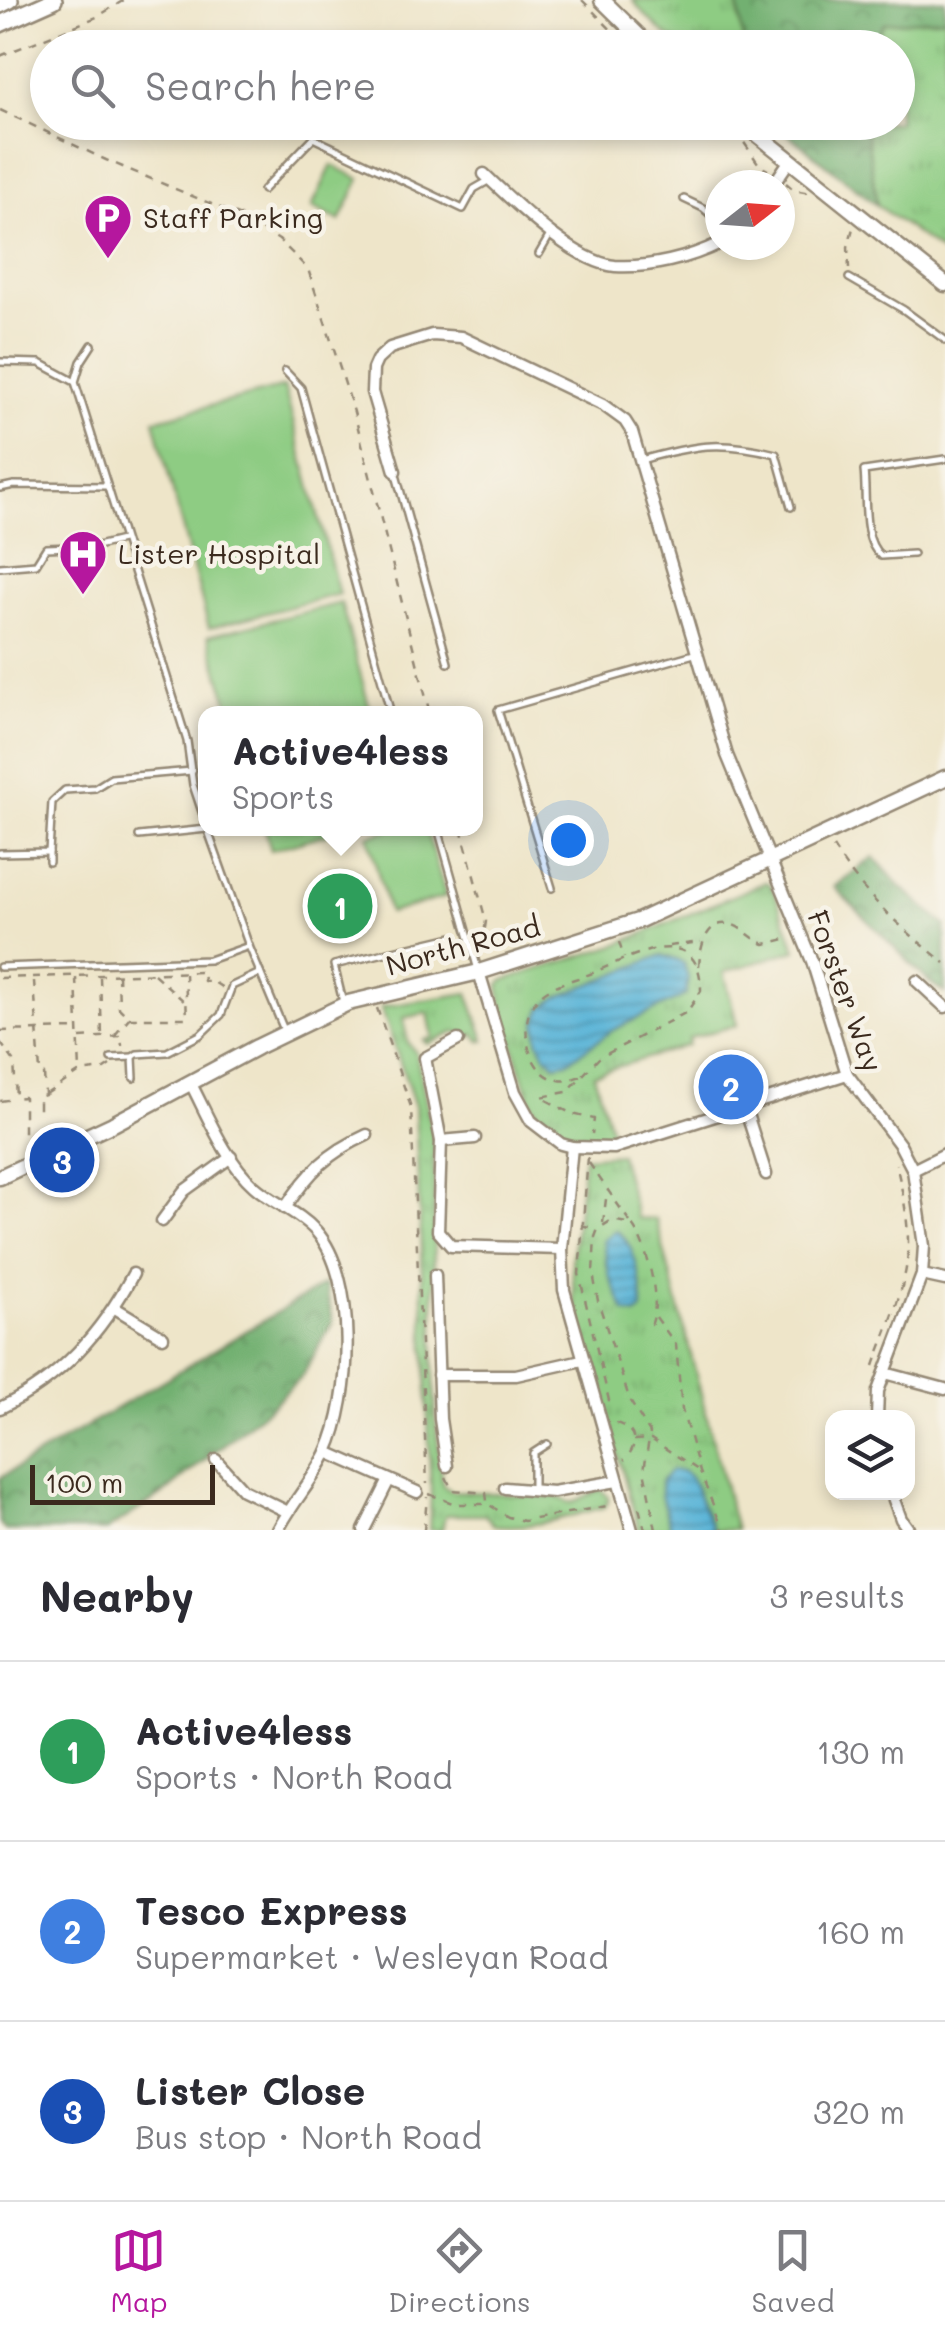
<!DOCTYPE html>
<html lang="en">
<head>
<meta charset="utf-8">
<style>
	body { margin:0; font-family:Mali,sans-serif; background:#f7f7f7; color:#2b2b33 }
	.controls { position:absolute; right:30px; bottom:30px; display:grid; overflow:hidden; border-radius:20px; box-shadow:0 5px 15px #0003 }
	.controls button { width:90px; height:90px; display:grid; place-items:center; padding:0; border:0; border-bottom:2px solid #e1e1e2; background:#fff; color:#2b2b33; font:50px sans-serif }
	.compass { position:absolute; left:705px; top:170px; width:90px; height:90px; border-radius:50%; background:#fff; box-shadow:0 5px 15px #0003; rotate:73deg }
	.scale { position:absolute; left:30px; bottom:25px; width:185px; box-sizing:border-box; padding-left:10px; border:5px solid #3b2a1e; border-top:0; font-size:28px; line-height:35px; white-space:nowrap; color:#3b2a1e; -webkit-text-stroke:8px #f7f3e8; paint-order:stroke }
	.you { position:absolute; left:568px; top:840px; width:35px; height:35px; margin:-25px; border:8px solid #fff; border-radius:50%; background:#1a73e8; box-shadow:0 0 0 15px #1a73e833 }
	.badge { display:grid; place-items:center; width:65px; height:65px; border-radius:50%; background:#b5179e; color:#fff; font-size:32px; font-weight:700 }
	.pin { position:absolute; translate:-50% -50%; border:5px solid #fff; box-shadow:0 2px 10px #0006 }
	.popup { position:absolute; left:198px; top:706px; width:285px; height:130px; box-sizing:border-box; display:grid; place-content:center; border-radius:20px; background:#fff; filter:drop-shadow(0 2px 8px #0005); font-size:32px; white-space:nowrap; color:#7c7c81 }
	.popup b { font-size:38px; color:#2b2b33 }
	.popup::after { content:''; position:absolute; left:50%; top:100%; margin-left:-20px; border:20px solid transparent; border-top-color:#fff }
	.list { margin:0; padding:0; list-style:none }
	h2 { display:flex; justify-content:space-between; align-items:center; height:130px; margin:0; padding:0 40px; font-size:42px }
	h2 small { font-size:32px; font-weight:400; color:#7c7c81 }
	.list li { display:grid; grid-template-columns:65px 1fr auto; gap:30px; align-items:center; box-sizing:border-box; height:180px; padding:0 40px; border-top:2px solid #e1e1e2 }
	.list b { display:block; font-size:38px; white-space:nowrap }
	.list p { margin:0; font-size:32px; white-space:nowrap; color:#7c7c81 }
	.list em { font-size:32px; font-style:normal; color:#7c7c81 }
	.icon { flex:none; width:55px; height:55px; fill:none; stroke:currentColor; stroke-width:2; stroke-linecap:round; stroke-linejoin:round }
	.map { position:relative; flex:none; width:945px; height:1530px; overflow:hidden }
	.search { position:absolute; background:#fff; box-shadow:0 5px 15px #0003; left:30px; right:30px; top:30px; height:110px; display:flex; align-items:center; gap:25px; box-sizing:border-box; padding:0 35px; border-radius:55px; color:#7c7c81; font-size:38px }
	.sheet { height:670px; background:#fff }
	nav { display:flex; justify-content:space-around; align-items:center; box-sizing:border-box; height:140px; border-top:2px solid #e1e1e2; background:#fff; font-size:28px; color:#7c7c81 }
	nav a { display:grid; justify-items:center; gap:5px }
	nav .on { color:#b5179e }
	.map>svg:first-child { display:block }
	.grass { fill:url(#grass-tufts); stroke:#647b50; stroke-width:2.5 }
	.forest { fill:url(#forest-crowns); stroke:#566d48; stroke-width:2.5 }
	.pitch { fill:#8ecc83; stroke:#647b50; stroke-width:2.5 }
	.water { fill:url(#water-rules); stroke:#4b707b; stroke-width:2.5 }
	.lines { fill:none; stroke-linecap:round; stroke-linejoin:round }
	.lane-casing { stroke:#948874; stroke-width:10 }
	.street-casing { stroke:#948874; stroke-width:15 }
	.secondary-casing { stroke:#948874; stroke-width:19 }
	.primary-casing { stroke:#948874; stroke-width:20 }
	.path { stroke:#948874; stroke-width:2.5; stroke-dasharray:8 8; stroke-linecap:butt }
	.lane { stroke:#fff; stroke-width:5 }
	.street { stroke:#fff; stroke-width:10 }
	.secondary { stroke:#fff; stroke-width:14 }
	.primary { stroke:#fff; stroke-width:15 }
	.labels { text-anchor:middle; stroke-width:9; stroke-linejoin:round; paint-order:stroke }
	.poi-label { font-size:28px; fill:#3b2a1e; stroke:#f7f3e8; text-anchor:start }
	.street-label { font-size:28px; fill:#3b2a1e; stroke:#f7f3e8 }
</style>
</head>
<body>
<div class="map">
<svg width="945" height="1530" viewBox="0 0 945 1530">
	<defs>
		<pattern id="grass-tufts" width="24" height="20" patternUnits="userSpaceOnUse" patternTransform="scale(2.5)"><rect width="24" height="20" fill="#8ecc83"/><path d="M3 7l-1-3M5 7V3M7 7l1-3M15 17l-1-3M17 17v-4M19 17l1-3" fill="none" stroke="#7baf71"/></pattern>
		<pattern id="forest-crowns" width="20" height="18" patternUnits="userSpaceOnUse" patternTransform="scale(2.5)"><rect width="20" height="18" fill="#72b071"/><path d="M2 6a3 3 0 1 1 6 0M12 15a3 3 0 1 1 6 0" fill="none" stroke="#5f8f5c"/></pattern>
		<pattern id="water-rules" width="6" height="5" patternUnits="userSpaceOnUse" patternTransform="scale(2.5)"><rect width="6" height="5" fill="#5bb5d8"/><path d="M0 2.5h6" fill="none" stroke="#4c93af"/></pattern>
	</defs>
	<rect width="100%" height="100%" fill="#f7f3e8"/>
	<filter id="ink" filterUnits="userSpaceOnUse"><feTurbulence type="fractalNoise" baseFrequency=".01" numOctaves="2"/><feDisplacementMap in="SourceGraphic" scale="20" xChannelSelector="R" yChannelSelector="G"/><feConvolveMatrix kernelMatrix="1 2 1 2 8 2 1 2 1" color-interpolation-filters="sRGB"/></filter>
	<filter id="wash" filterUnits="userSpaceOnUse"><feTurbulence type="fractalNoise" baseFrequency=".0048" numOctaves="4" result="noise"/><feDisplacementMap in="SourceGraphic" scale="40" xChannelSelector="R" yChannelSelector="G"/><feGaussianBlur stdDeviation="2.25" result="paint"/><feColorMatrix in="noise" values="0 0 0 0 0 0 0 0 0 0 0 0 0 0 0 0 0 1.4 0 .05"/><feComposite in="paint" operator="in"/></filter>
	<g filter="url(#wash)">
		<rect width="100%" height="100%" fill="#eee5c9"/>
		<!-- grass -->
		<g class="grass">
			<path d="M632,0H737L744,47C678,47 677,51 632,0Z"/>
			<polygon points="945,18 945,255 877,205 865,123 898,122 898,48 869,47 884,23"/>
			<path d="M766,882L772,886L796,950L724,972L737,1025L689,1038L688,1045L594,1074L612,1134L608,1142C576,1143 547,1130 531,1102L503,1013L499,986L504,980L616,945Z"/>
			<path d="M468,993L485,1040L480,1041L475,1034L470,1037L456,1032L428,1044L424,1040L433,1038L428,1013L403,1018L408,1043L416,1053L434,1139V1376L436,1427L443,1486L452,1491L557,1497L571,1503L601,1489L608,1497V1502L604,1507C568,1516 531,1530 494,1525L485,1515H445L442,1530H429L431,1494L415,1106L381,1007Z"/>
			<polygon points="620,1154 637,1218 656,1219 736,1530 639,1530 574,1300 572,1258 584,1157"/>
		</g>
		<!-- forest -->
		<g class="forest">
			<polygon points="737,0 945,0 945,18 884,23 869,47 744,47"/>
			<polygon points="774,123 865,123 877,205"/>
			<polygon points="874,857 900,886 945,925 945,993 929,982 834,887"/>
			<polygon points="325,1284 333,1321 303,1375 270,1407 163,1494 107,1530 5,1530 0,1523 0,1478"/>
		</g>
		<!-- pitch -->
		<g class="pitch">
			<polygon points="332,165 360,179 340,221 312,207"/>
			<polygon points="284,387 339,594 209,628 154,420"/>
			<polygon points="341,603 371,713 231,713 208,636"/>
			<polygon points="265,828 344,828 344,829 271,850"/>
			<polygon points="394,828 426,829 446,897 389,913 368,836"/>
		</g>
		<!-- water -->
		<g class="water">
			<polygon points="662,955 684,963 688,978 686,995 613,1030 567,1062 555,1064 545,1055 538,1040 536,1023 542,1008 558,997"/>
			<path d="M616,1230C636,1244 643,1286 642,1310L636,1315L625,1312L609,1275L603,1241Z"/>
			<polygon points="671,1470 684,1472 691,1478 713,1530 671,1530 661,1495 661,1481"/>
		</g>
	</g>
	<g filter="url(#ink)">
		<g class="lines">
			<!-- lane casing -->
			<g class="lane-casing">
				<g id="lane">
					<polyline points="263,190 313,138 463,209 474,189 488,181"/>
					<polyline points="684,199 703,208 720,223"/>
					<polyline points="539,254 550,235"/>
					<polyline points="849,278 904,310 945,340"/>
					<polyline points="92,345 81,362 75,382 187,741 193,785 205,821"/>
					<polyline points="0,362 40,363 75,382"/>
					<polyline points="285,371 301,388 391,714"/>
					<path d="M641,460C694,445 720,440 776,454L791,507"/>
					<polyline points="395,471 448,663"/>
					<polyline points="0,488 14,485 106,486"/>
					<path d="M913,554L881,556C861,540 867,495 864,471L945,459"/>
					<polyline points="0,567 36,564 46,548 97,546 122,540"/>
					<polyline points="207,828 249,946 284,1030"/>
					<polyline points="438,828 478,970"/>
					<polyline points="139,836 207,829"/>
					<polyline points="49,852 49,862"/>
					<polyline points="0,853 49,852 52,802 65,790 95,788 111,778 192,771"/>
					<polyline points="552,888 498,710 694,654"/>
					<polyline points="0,967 209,960 249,946"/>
					<polyline points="343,1002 334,965 452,937"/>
					<polyline points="111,1058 133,1057"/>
					<polyline points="134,1078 133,1057 137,1054 167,1052 200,1035 221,1015 232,986 260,973"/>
					<polyline points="533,1487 533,1453 547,1444"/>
				</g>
			</g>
			<!-- street casing -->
			<g class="street-casing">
				<g id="street">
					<path d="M484,174C514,202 574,262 615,266C650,268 690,258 720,243"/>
					<polyline points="773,185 790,160"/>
					<polyline points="395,471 372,392 373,369 377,360 390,348 432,335 461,337 603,405 625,421 632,432 727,755 812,961 847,1074 900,1145 913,1170 924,1246 922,1275 878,1391 877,1418"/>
					<polyline points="479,972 515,1092 531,1121 561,1144 572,1147 614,1148 847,1074"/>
					<polyline points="917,981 945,1007"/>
					<polyline points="458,1040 425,1058 441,1141 438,1231 451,1246 562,1249"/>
					<path d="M190,1082C208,1116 225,1160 254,1186C273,1203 299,1212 316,1231C358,1278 352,1398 327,1452C314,1479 292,1503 278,1530"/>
					<polyline points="745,1108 766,1174"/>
					<polyline points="441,1141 475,1138"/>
					<polyline points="572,1147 562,1249 564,1290 632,1530"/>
					<polyline points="913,1170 945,1154"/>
					<path d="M285,1208C309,1172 327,1153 367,1135"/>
					<polyline points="162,1221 184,1191 231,1157"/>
					<polyline points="435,1275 440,1419 447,1466"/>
					<polyline points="922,1275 945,1280"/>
					<polyline points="115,1308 163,1337"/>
					<polyline points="885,1373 945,1389"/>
					<polyline points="438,1375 516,1375 582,1360"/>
					<path d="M0,1408C61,1379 102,1332 133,1274"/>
					<polyline points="327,1452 417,1492"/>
					<polyline points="216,1460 243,1490 288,1512"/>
					<polyline points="505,1488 553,1492 617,1481"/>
					<polyline points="891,1492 901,1519 909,1530"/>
					<polyline points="364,1530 388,1482"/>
				</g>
			</g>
			<!-- secondary casing -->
			<g class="secondary-casing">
				<g id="secondary">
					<polyline points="602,0 651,48"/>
					<polyline points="742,122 945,284"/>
					<polyline points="0,1177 113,1124 257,1047 348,1003 479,972 638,921 945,778"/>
				</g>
			</g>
			<!-- primary casing -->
			<g class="primary-casing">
				<g id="primary">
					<polyline points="0,5 10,0"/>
					<polyline points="0,24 54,0"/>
				</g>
			</g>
			<!-- path -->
			<g class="path">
				<polyline points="582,0 629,48"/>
				<polyline points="0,56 97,17 124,0"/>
				<polyline points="0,110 106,160 240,216 279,240 308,269 354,412 430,714"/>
				<polyline points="720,122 743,141 760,166 768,170"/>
				<polyline points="786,183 794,190 810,193"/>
				<polyline points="849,269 848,247 853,228"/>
				<polyline points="461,828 486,921 482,948"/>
				<path d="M833,847C862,894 902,929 945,963"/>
				<polyline points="619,942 624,958"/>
				<polyline points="669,946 701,942"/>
				<path d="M699,966C700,950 705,920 729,924C742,926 752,940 765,944L790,938"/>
				<polyline points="118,974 119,1008 129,1018 187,1018 185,974"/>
				<polyline points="154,974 185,1002"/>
				<polyline points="100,977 102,1037"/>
				<polyline points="0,978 203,972 204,981 212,981 223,988"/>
				<polyline points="76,978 80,1072"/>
				<polyline points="34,981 40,1072 44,1073 45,1095 39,1097 39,1110"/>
				<polyline points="377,1008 411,1107 427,1484"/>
				<polyline points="0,1031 77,1029"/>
				<polyline points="115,1035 129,1018"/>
				<polyline points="80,1038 121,1036 122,1046"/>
				<polyline points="0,1042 14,1061 16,1098 24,1097 24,1134"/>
				<path d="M581,1076C574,1078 567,1082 559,1080C528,1076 518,1025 534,1003C548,983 574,981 595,972C633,955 701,920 701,991L687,1012L599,1058L567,1092L541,1097L572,1114L594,1119L592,1134"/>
				<polyline points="46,1094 80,1072 104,1069 110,1065"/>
				<polyline points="0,1101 14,1099"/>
				<polyline points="588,1157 579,1274 611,1409"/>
				<polyline points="589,1163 630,1222"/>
				<polyline points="603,1223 607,1191"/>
				<polyline points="581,1225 596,1229"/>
				<polyline points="656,1317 676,1345 682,1410 700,1472 723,1530"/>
				<path d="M651,1325C662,1304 647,1242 631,1224L612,1220L598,1229L595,1237L593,1273L598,1301L630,1401L650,1433L644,1470L656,1530"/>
				<path d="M874,1366C887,1327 909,1284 908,1243C908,1216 902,1189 896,1164"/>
				<path d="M616,1423C637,1429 639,1446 624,1460"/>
				<polyline points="634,1440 651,1439 698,1470"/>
				<polyline points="446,1477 452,1490 486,1493 487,1501"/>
				<polyline points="429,1494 455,1504 488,1504 508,1517 524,1521 612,1505"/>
				<polyline points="639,1508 645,1530"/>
				<polyline points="424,1530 427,1497"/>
			</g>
			<!-- lane -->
			<use href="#lane" class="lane"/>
			<!-- street -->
			<use href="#street" class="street"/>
			<!-- secondary -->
			<use href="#secondary" class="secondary"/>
			<!-- primary -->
			<use href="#primary" class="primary"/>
		</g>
	</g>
	<!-- icons -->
	<defs>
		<g id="parking-pin" transform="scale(2.5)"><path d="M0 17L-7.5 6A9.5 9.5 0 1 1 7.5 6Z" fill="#b5179e" stroke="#f7f3e8"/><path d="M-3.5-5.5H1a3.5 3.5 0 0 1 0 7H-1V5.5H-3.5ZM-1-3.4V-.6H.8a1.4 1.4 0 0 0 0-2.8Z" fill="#fff"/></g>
		<g id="hospital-pin" transform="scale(2.5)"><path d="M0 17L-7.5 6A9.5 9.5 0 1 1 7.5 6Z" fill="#b5179e" stroke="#f7f3e8"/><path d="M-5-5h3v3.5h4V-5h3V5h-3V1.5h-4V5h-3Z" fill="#fff"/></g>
	</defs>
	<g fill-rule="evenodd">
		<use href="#parking-pin" x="108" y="218"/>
		<use href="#hospital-pin" x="83" y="554"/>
	</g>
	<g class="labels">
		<!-- poi labels -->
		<g class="poi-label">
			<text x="143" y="228">Staff Parking</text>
			<text x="118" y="564">Lister Hospital</text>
		</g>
		<!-- street labels -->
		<g class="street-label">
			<text transform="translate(463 946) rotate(-15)" y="10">North Road</text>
			<text transform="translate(845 991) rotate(70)" y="10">Forster Way</text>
		</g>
	</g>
</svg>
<div class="controls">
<button><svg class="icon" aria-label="layers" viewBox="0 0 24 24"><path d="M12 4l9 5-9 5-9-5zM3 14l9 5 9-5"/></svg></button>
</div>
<svg class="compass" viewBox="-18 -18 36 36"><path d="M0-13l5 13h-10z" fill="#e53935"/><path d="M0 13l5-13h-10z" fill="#7c7c81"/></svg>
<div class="scale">100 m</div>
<div class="you"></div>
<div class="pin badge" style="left:340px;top:906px;background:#2e9e5b">1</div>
<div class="popup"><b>Active4less</b>Sports</div>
<div class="pin badge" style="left:731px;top:1087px;background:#3f7fe0">2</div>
<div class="pin badge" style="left:62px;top:1160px;background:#1a4fb4">3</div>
<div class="search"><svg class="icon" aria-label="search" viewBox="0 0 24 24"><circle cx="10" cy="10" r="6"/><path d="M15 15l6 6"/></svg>Search here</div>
</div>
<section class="sheet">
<h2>Nearby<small>3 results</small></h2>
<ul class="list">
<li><span class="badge" style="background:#2e9e5b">1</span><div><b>Active4less</b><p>Sports · North Road</p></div><em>130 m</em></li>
<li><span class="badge" style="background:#3f7fe0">2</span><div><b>Tesco Express</b><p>Supermarket · Wesleyan Road</p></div><em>160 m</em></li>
<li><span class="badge" style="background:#1a4fb4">3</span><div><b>Lister Close</b><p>Bus stop · North Road</p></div><em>320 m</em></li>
</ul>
</section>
<nav>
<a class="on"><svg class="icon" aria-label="map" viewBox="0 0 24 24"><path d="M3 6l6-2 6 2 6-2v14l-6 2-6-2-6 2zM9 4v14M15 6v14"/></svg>Map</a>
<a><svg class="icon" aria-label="directions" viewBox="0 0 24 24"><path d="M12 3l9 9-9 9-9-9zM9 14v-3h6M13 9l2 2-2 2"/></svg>Directions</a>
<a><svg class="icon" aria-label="saved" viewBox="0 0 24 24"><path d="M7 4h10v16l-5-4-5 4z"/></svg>Saved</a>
</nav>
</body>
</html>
